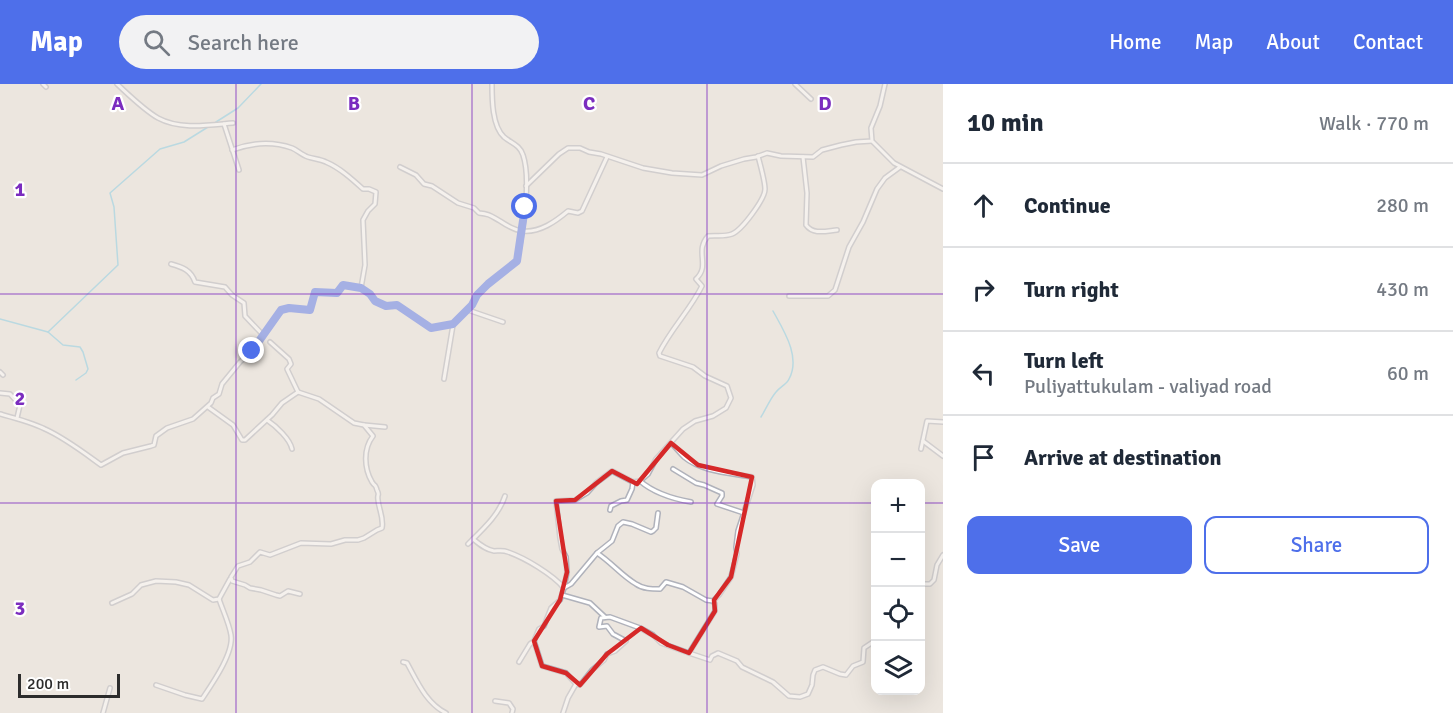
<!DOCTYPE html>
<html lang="en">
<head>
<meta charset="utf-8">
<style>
	body { margin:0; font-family:Signika,sans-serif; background:#f2f2f3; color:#1f2937 }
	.controls { position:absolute; right:18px; bottom:18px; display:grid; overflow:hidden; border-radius:12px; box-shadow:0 6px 24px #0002 }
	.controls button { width:54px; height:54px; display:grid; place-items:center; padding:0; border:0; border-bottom:2px solid #e0e1e3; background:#fff; color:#1f2937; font:30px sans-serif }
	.scale { position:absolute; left:18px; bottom:15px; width:102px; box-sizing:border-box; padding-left:6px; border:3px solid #2c2c2c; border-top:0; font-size:16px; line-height:21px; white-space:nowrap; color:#2c2c2c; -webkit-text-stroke:4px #fff; paint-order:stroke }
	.stop { position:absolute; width:18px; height:18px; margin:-14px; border:4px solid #4e6fea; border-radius:50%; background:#fff }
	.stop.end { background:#4e6fea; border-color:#fff; box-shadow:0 2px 6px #0008 }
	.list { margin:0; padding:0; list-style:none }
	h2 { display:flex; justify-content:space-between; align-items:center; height:78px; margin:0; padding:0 24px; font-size:26px }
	h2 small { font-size:20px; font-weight:400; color:#747a83 }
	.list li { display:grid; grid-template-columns:39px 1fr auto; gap:18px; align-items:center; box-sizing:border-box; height:84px; padding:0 24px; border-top:2px solid #e0e1e3 }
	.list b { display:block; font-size:22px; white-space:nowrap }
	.list p { margin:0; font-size:20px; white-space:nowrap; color:#747a83 }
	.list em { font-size:20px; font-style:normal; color:#747a83 }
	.actions { display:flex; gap:12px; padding:18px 24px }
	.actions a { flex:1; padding:14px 0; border:2px solid #4e6fea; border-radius:12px; text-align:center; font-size:21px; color:#4e6fea }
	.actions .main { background:#4e6fea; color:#fff }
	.icon { flex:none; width:33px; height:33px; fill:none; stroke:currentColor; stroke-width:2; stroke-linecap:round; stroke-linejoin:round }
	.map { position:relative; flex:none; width:943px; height:629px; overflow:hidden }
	header { display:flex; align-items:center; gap:36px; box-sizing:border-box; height:84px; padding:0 30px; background:#4e6fea; color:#fff }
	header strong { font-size:28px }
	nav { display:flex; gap:33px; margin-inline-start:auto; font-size:21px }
	.search { width:420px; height:54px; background:#f2f2f3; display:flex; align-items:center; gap:15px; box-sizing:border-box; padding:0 21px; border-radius:33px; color:#747a83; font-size:22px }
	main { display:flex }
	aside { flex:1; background:#fff }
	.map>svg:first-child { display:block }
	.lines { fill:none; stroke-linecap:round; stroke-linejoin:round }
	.stream { stroke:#7ccbe5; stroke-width:1.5 }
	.minor-casing { stroke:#b0b2bb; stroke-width:6 }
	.minor { stroke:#fff; stroke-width:3 }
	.route { stroke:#4e6fea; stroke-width:8 }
	.marked { fill:none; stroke:#d62828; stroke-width:4.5; stroke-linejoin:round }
	.grid { fill:none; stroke:#7b2cbf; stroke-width:1.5; stroke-opacity:0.55 }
	.grid-label { font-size:20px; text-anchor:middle; font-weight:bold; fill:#7b2cbf; stroke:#fff; stroke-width:4.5; stroke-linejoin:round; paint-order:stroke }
</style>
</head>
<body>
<header>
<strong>Map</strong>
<div class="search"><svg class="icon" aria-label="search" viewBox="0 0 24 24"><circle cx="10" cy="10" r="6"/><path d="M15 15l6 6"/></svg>Search here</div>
<nav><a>Home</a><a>Map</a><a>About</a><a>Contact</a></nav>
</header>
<main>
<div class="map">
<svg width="943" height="629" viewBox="0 0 943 629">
	<rect width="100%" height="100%" fill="#ece6df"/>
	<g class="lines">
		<!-- stream -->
		<g class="stream">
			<polyline points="216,38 238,24 261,0"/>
			<polyline points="0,235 48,248 63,261 80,263 83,268 88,285 86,289 76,296"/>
			<polyline points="48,248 118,181 114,123 110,109 160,65 184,58 208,43"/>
			<path d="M761,333C766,325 770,315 776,308C780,303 787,300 789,295C801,273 784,247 773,227"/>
		</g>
		<!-- minor casing -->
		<g class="minor-casing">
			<g id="minor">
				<polyline points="43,0 46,3"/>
				<path d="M117,0C129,11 144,26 158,34C180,46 209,41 233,39"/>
				<polyline points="795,0 811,15"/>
				<polyline points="224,40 239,86"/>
				<polyline points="873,58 894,79 943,105"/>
				<path d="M232,66C251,59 272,57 292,64C297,66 302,71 308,73C314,75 320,75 326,78C340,84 352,95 363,105H369L376,108L375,120L368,127L363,136L365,181L361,204"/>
				<path d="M803,73L807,109L806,141C813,151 826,147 837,146"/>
				<path d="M400,83L416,91L424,100L432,102L458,119L474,124L479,129C490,130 491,132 500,137C506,141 515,146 522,147C540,149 556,137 568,127L578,129L582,127L607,73"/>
				<polyline points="526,102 559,70 568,64 580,64 589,68 601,70 643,84 672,89 702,91 721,82 744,75 756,73 767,69 781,72 813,73 822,66 841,61 856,58 872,57 871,44 880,22 885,0"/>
				<path d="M171,180C182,183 191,186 195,198L225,203L232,211L244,219L245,232L263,251"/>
				<polyline points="789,212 828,212 835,206 849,163 863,138 877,105 885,94 900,83"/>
				<polyline points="468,226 503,238"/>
				<polyline points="270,258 289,275 291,280 287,285 298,308"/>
				<polyline points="0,288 3,291"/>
				<polyline points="444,295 453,241"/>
				<polyline points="0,309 10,310 20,321 17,334"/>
				<path d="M208,323L233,341L242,356H245L272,331L282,319L298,308L319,315L354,339L364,341L373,352C363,365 364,384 372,398C376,404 375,399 377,406C380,412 377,409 378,416C379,426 384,434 382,444L377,446L364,454L358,456H345L331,460L301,459L270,471L260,468L250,478L238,482L231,493L232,497L245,501L250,504L261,506L276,511L280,512L288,507L300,510"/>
				<path d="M0,330C15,334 31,338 45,345C65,354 83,368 101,381L123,369L151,362L154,361L156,352L167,344L193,335L211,319L213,314L219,310L222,300L240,278L252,267L281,227L289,224L310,226L315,208L337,209L343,201L361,204L370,210L375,217L386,222L397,221L431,244L453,240L472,221L477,211L488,200L517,177C522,149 532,98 523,71C520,61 511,59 504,53C492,42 492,15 492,0"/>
				<path d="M267,336C276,342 290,355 292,365"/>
				<polyline points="364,341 385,343"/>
				<polyline points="923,357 943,372"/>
				<path d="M671,359C676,364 680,369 684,373C702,388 731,389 752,393L753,401L738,447L736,463L737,470L731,493L719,511L713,517L715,520V527L689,569L710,576L712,572L718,569L737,577L742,583L773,598L789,612L800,613L808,610L812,601L813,591L815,586L823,583L840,590L846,591L853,582L863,578L864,564L876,556"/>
				<polyline points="921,365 927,337 943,338"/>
				<polyline points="673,385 696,399 704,401 722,409 722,412 717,420 744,429"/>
				<path d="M640,397C654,409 674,415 691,418"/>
				<polyline points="610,426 611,422 621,417 627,416 632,405 633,398"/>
				<path d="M473,455C479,460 486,466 494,467C499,467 503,466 508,468C525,474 552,490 564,504L571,500L597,469L612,457L618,442L623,438L632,440L651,448L653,447L656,444L658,429"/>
				<path d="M468,460C482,446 499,431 505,412"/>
				<path d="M597,469C611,478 622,492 636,500C643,505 652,505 660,505L666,498L683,503L706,516L713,517"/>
				<polyline points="920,500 930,500 934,496 937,481 943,471"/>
				<polyline points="562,511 590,519 605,533"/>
				<polyline points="112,519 132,510 141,501 156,497 176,498 189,501 213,516 219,515 230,495"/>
				<path d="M689,569L661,559L653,551L640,544L610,533L601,534L599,543L607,542L613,550L626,557L615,567L607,570L604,576L592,586L580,601L576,600L566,589L542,582L534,557L539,545L544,542L551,524L560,516L564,504L567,488L566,473L562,465L560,454L556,417L575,416L587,409L596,399L612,387L633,398L640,397L648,390L656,375L683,345L695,337L713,332L726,324L731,314L727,302L705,292L693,283L660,272L659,269C671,245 690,226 702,202L696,195C711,181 694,168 708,152C716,151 724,153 732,150C742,146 765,115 765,105C765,97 760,80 758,72"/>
				<path d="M403,578L407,579C417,597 426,619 446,629"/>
				<polyline points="519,578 530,560 534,557"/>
				<path d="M156,601L185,611L202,615C212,600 234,569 231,551C229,539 223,527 219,515"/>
				<polyline points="495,617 509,619 513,625 512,629"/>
				<polyline points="103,629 110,604"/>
				<polyline points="563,629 568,614 576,600"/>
			</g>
		</g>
		<!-- minor -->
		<use href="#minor" class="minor"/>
	</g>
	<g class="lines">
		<!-- route -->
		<polyline class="route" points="252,267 281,226 289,224 310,226 315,208 337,209 343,201 361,204 370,210 375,217 386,222 397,221 431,244 453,240 472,221 477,211 488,200 517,177 525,123"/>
	</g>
	<!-- marked area -->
	<path d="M0 0H943V629H0ZM671,359L698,381L752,393L731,493L714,516L715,527L689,569L668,561L641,544L607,570L580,601L566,589L542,582L534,557L560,516L567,488L556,417L575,416L612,387L637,400Z" fill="#ece6df" fill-opacity=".55" fill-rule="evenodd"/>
	<path class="marked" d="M671,359L698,381L752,393L731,493L714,516L715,527L689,569L668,561L641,544L607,570L580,601L566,589L542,582L534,557L560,516L567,488L556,417L575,416L612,387L637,400Z"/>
	<!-- grid -->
	<path class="grid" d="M236,0V629M472,0V629M707,0V629M0,210H943M0,419H876M920,419H943"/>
	<g class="grid-label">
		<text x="118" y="26">A</text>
		<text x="354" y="26">B</text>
		<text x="589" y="26">C</text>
		<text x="825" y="26">D</text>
		<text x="20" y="112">1</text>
		<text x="20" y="321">2</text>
		<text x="20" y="531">3</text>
	</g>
</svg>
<div class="controls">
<button>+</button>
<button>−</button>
<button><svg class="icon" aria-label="locate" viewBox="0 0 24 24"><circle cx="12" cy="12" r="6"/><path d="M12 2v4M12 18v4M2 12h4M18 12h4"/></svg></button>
<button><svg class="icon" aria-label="layers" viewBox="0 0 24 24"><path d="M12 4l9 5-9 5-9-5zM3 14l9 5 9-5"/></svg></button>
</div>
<div class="scale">200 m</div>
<div class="stop" style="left:525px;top:123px"></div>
<div class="stop end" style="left:252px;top:267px"></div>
</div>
<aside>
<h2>10 min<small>Walk · 770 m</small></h2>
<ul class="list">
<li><svg class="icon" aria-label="ahead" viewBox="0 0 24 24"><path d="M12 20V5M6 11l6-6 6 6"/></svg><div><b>Continue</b></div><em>280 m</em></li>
<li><svg class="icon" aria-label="right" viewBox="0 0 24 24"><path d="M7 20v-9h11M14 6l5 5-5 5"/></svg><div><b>Turn right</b></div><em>430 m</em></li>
<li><svg class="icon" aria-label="left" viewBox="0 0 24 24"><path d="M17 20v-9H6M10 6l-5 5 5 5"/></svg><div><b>Turn left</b><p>Puliyattukulam - valiyad road</p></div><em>60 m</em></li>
<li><svg class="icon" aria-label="arrive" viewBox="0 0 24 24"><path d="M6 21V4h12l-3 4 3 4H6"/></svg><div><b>Arrive at destination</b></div></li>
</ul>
<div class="actions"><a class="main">Save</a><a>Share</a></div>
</aside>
</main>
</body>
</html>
